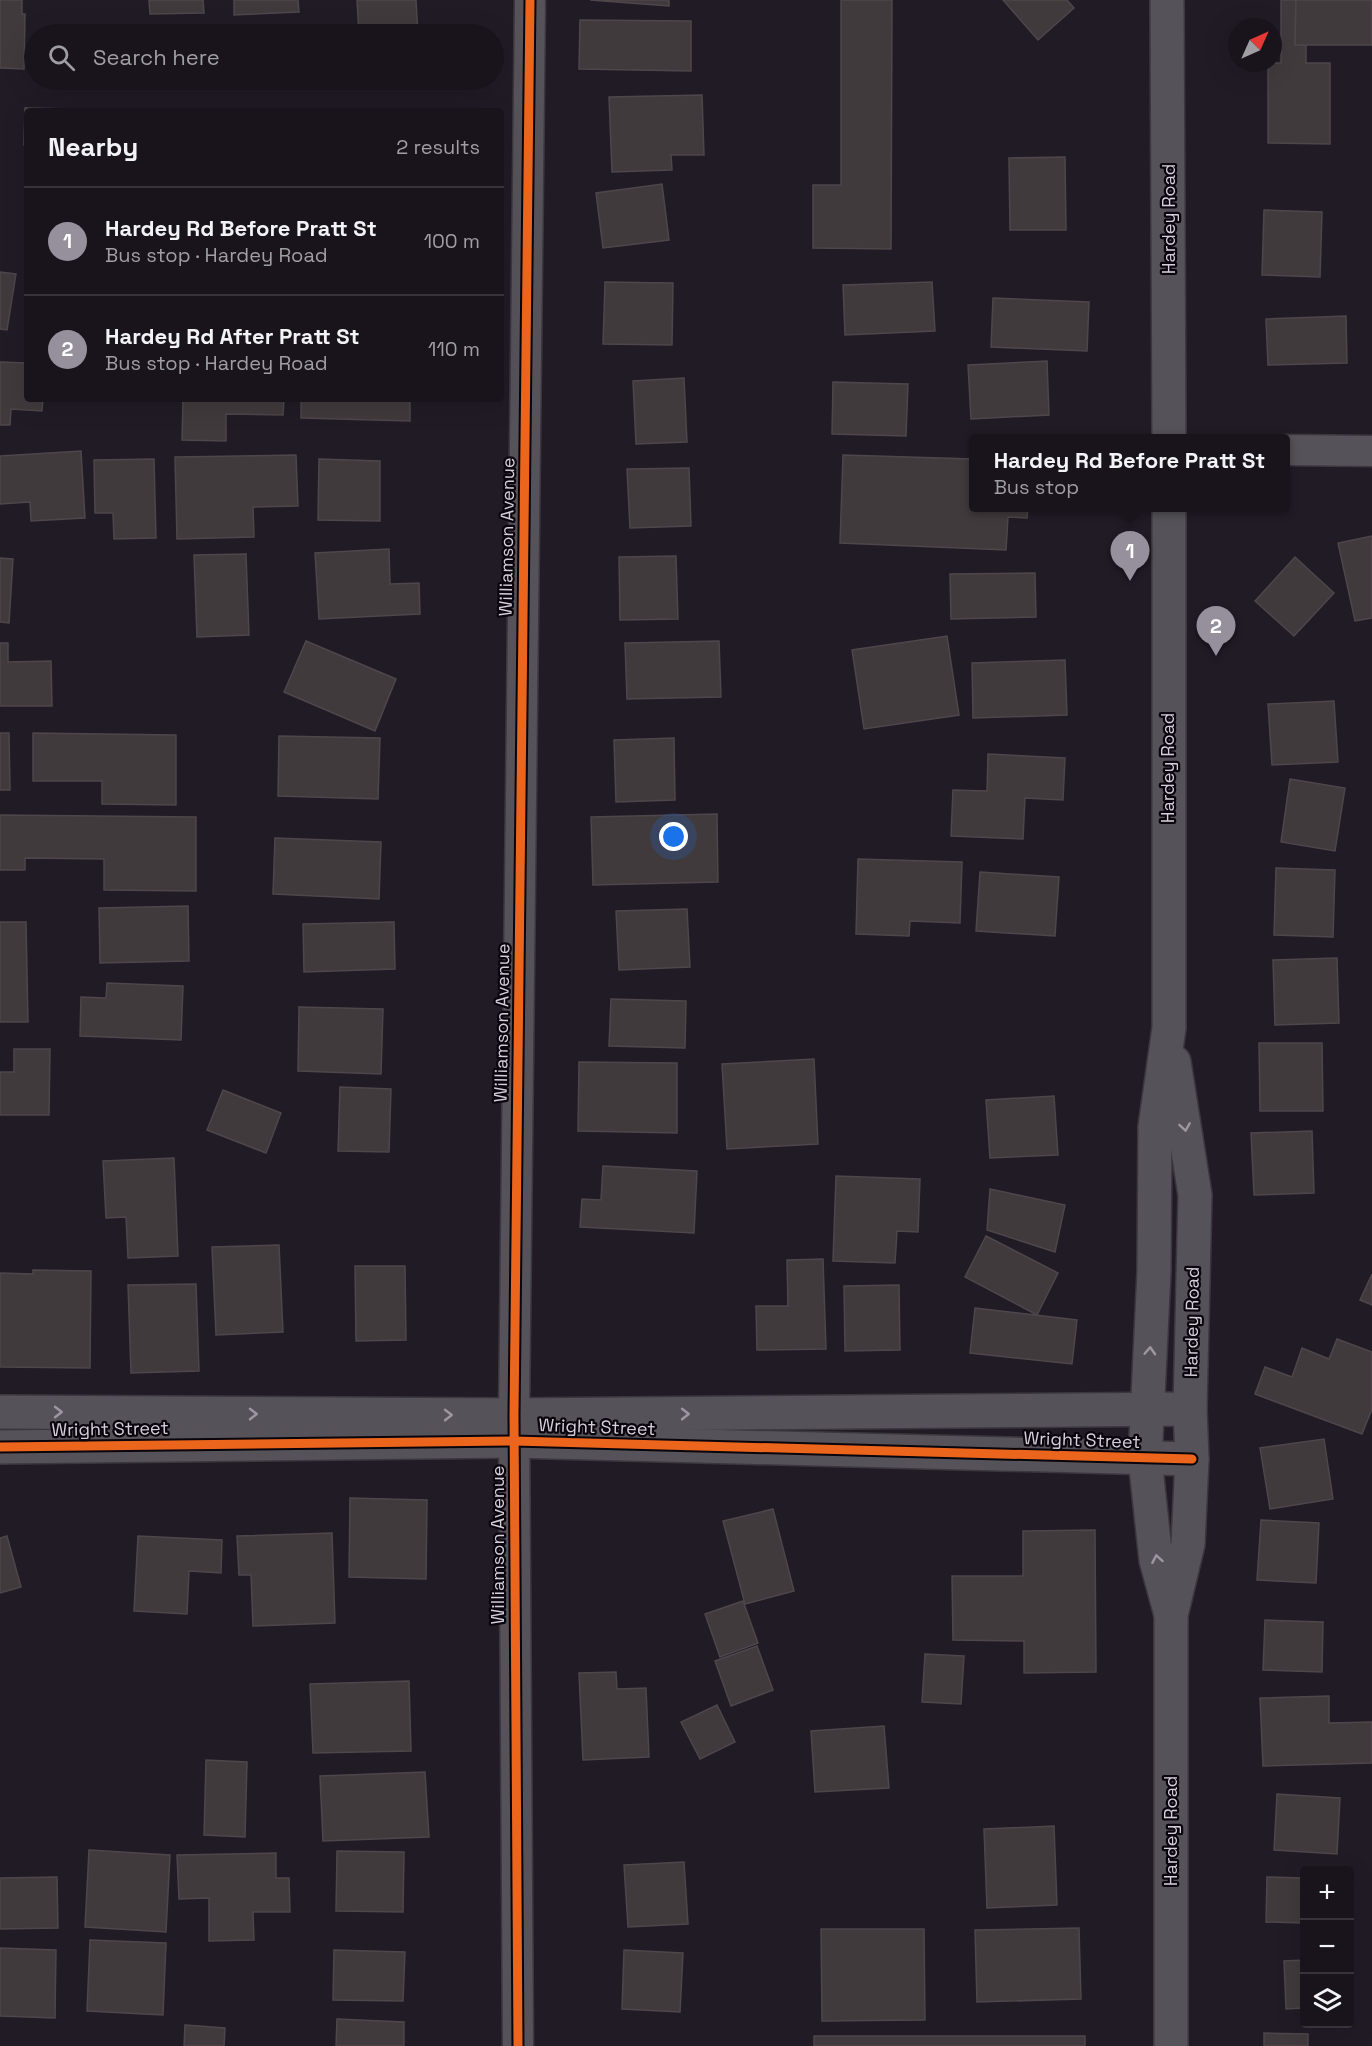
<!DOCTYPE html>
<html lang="en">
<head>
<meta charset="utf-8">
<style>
	body { margin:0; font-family:"Space Grotesk",sans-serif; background:#262129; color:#f1f3f6 }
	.controls { position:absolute; right:18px; bottom:18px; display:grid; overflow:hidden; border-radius:6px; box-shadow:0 6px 24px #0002 }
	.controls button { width:54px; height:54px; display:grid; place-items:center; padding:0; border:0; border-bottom:2px solid #37333b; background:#19141c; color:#f1f3f6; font:30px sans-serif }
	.compass { position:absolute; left:1228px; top:18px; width:54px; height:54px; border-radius:50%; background:#19141c; box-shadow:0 6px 24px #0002; rotate:45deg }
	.you { position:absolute; left:674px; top:837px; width:21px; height:21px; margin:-15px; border:4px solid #fff; border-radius:50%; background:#1a73e8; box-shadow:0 0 0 9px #1a73e833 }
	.badge { display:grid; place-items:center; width:39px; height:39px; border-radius:50%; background:#96909c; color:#fff; font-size:20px; font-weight:700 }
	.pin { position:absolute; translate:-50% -50px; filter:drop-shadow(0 2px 3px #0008) }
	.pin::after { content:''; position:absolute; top:32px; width:21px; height:18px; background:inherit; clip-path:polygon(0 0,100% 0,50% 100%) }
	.popup { position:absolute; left:969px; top:434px; width:321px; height:78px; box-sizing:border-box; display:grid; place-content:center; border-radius:6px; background:#19141c; filter:drop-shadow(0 2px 4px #0005); font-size:20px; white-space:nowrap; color:#9f9ea3 }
	.popup b { font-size:22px; color:#f1f3f6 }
	.popup::after { content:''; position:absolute; left:50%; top:100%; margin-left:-12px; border:12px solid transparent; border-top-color:#19141c }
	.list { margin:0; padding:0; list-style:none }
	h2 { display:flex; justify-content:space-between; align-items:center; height:78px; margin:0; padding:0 24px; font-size:26px }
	h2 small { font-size:20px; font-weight:400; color:#9f9ea3 }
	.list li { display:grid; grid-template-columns:39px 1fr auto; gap:18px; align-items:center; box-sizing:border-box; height:108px; padding:0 24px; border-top:2px solid #37333b }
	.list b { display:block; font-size:22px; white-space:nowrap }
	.list p { margin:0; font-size:20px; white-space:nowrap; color:#9f9ea3 }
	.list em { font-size:20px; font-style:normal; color:#9f9ea3 }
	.icon { flex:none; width:33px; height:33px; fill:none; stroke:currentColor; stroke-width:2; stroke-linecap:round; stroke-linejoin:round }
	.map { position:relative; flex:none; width:1372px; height:2046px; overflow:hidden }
	.search { position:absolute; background:#19141c; box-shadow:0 6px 24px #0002; left:24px; top:24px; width:480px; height:66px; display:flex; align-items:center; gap:15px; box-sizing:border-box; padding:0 21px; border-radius:33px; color:#9f9ea3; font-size:22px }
	.panel { position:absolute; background:#19141c; box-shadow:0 6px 24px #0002; left:24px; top:108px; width:480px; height:294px; border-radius:6px }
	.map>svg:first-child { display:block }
	.building { fill:#413a3d; stroke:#4e464a; stroke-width:1.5 }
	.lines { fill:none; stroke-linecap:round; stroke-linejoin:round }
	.minor-casing { stroke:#3b373f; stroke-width:33 }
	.tertiary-casing { stroke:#3b373f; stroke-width:36 }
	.minor { stroke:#565259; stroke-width:30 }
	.tertiary { stroke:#565259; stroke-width:33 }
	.cycleway-casing { stroke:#09050c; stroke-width:13 }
	.cycleway { stroke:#eb651d; stroke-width:9 }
	.oneway { stroke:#9c97a1 }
	.labels { text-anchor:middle; stroke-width:4.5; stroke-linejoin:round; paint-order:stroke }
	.street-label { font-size:18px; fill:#d5cfdc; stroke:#09050c }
</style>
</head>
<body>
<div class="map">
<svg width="1372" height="2046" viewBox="0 0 1372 2046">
	<rect width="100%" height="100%" fill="#211b26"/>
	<!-- building -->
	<g class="building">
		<polygon points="0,0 22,0 22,14 25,14 24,69 0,68"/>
		<polygon points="149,0 203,0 204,13 150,14"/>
		<polygon points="234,0 298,0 299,12 234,15"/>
		<polygon points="357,0 416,0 418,34 359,34"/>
		<polygon points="590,0 669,0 669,6"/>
		<polygon points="841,0 892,0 891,249 813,248 813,185 841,185"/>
		<polygon points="1003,0 1067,0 1074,8 1038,40"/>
		<polygon points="1281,0 1296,0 1295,45 1306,45 1306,63 1330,63 1330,144 1268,143 1268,63 1281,63"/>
		<polygon points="1296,0 1372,0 1372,45 1295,45"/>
		<polygon points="580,20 691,21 691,71 579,69"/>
		<polygon points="702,95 704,155 671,155 672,170 612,172 609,97"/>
		<polygon points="25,108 126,110 126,111 27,111 27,145 24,145"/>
		<polygon points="1065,157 1066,230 1010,230 1009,158"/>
		<polygon points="662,184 669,240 603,248 596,193"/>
		<polygon points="1264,210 1322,212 1320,277 1262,275"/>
		<polygon points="0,272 16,274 7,330 0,329"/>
		<polygon points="605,282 673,283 672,345 603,344"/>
		<polygon points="932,282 935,331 845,335 843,285"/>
		<polygon points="993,298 1089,302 1087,351 991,347"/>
		<polygon points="1346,316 1347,363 1268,365 1266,319"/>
		<polygon points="1047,361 1049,415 971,419 968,365"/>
		<polygon points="0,362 27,363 27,399 43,399 42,411 11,409 10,425 0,425"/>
		<polygon points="684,378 687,442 636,444 633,381"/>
		<polygon points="833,382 908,384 906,436 832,434"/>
		<polygon points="183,399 284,399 283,415 226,414 226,441 182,440"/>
		<polygon points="301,399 410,399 410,421 301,418"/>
		<polygon points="81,451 85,518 31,521 30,502 0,504 0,456"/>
		<polygon points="296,455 298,506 253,507 254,537 177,539 175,457"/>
		<polygon points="843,455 974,459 974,508 1028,508 1027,518 1008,517 1006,550 840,543"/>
		<polygon points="154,459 156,538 114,539 113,513 95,513 94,460"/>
		<polygon points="319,459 380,461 380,521 318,520"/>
		<polygon points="689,468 691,526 630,528 627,469"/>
		<polygon points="1372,536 1372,618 1355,621 1338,543"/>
		<polygon points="389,549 390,584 419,583 420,614 319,619 315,553"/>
		<polygon points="246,554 249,635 197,637 194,555"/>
		<polygon points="676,556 678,619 620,620 619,557"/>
		<polygon points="1295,557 1334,593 1294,636 1255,601"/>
		<polygon points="0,558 13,559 9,623 0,622"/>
		<polygon points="1035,573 1036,617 951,619 950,574"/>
		<polygon points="947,636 959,715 864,729 852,650"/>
		<polygon points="306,641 396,679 375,731 284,692"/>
		<polygon points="719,641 721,697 627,699 625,643"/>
		<polygon points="0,643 8,643 8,662 51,661 52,706 0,706"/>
		<polygon points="1065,660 1067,715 973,718 972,663"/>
		<polygon points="1334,701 1338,762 1272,765 1268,704"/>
		<polygon points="0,733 9,733 10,790 0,790"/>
		<polygon points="33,733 176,735 176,805 102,804 102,781 33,781"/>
		<polygon points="279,736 380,738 378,799 278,796"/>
		<polygon points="674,738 675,800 616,802 614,740"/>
		<polygon points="988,754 1065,758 1063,800 1025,798 1023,839 951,836 953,790 987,791"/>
		<polygon points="1290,779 1345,788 1335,851 1281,842"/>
		<polygon points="717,814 718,882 593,885 591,817"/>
		<polygon points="0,815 196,817 196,891 104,890 104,859 25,858 25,870 0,870"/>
		<polygon points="275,838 381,842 379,899 273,894"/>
		<polygon points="858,859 962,862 960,923 910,921 909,936 856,934"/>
		<polygon points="1276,868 1335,870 1333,937 1274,935"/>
		<polygon points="980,872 1059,877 1055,936 976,931"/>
		<polygon points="188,906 189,961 100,963 99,908"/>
		<polygon points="687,909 690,967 619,970 616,911"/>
		<polygon points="0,922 26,922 28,1022 0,1022"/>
		<polygon points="394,922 395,969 304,972 303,924"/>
		<polygon points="1337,958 1339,1023 1275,1025 1273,960"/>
		<polygon points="107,983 183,986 181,1040 80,1036 81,997 106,998"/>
		<polygon points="611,999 686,1001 685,1048 609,1046"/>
		<polygon points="299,1007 383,1009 381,1074 298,1071"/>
		<polygon points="1259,1043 1322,1043 1323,1111 1260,1111"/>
		<polygon points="14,1049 50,1049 49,1115 0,1115 0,1072 14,1072"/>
		<polygon points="814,1059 818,1144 727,1149 722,1064"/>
		<polygon points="579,1062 677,1063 677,1133 578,1131"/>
		<polygon points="340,1087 391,1089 389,1152 338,1151"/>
		<polygon points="223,1090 281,1113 266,1153 207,1130"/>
		<polygon points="1054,1096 1058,1155 990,1158 986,1100"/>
		<polygon points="1312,1131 1314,1193 1254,1195 1251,1133"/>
		<polygon points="174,1158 178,1256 128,1258 126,1217 106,1218 103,1161"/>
		<polygon points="603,1166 697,1171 694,1233 580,1227 582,1199 601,1200"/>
		<polygon points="836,1176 920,1179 918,1232 897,1231 895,1263 833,1261"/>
		<polygon points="990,1189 1065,1205 1055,1252 987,1230"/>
		<polygon points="986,1236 1058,1273 1037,1315 965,1277"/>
		<polygon points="279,1245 283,1332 216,1335 212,1247"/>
		<polygon points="823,1259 826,1349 757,1350 756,1306 788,1306 787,1260"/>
		<polygon points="355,1266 405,1266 406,1340 356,1341"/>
		<polygon points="33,1270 91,1271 90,1368 0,1367 0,1273 33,1274"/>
		<polygon points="1372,1274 1372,1305 1360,1300"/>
		<polygon points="196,1284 199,1371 131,1373 128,1285"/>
		<polygon points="899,1285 900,1350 845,1351 844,1286"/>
		<polygon points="975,1308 1077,1320 1072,1364 970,1353"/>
		<polygon points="1337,1339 1372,1352 1372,1409 1362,1434 1255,1394 1265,1367 1292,1377 1302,1348 1329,1359"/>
		<polygon points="1324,1439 1333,1499 1270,1509 1260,1448"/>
		<polygon points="350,1498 427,1500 426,1579 349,1577"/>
		<polygon points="773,1509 794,1591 745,1604 723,1521"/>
		<polygon points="1261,1520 1319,1523 1316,1583 1257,1580"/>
		<polygon points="1095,1530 1096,1672 1024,1673 1024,1641 953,1640 952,1576 1023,1576 1023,1531"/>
		<polygon points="332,1533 335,1623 253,1626 251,1575 239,1575 237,1536"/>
		<polygon points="7,1536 21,1587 0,1593 0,1538"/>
		<polygon points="138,1536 222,1540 221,1573 189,1571 187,1614 134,1611"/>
		<polygon points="743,1601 758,1643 720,1657 705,1614"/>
		<polygon points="1265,1620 1323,1622 1322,1672 1263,1670"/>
		<polygon points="757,1646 773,1690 731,1706 715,1661"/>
		<polygon points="925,1654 964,1656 961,1704 922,1702"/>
		<polygon points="616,1672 617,1689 646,1688 649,1757 583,1760 579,1673"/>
		<polygon points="409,1681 411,1751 313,1753 310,1684"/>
		<polygon points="1329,1696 1329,1723 1372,1722 1372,1763 1263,1766 1260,1698"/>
		<polygon points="717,1705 735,1742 700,1759 681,1722"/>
		<polygon points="884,1726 889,1788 815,1792 811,1731"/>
		<polygon points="206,1760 247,1762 245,1837 204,1835"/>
		<polygon points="425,1772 429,1837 323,1841 320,1776"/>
		<polygon points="1277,1794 1340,1798 1337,1854 1274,1850"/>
		<polygon points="1054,1826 1057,1905 987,1908 984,1829"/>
		<polygon points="89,1850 170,1855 166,1932 85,1927"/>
		<polygon points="337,1851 404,1852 403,1912 336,1911"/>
		<polygon points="276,1853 276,1878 289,1878 290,1912 253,1912 254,1940 209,1941 209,1898 179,1899 177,1855"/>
		<polygon points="684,1862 688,1924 628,1927 624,1865"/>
		<polygon points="57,1877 58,1928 0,1929 0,1878"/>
		<polygon points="1267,1877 1304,1878 1304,1923 1266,1922"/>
		<polygon points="1079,1928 1081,1999 977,2002 975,1930"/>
		<polygon points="821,1929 924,1929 925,2020 822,2021"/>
		<polygon points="90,1940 166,1943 163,2015 87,2011"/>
		<polygon points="0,1948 56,1950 55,2018 0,2016"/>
		<polygon points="334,1950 405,1952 403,2001 333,2000"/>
		<polygon points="624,1950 683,1953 680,2012 622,2009"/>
		<polygon points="1304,1960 1304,2008 1286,2009 1284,1961"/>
		<polygon points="337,2019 404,2022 404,2046 336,2046"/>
		<polygon points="185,2025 225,2028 224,2046 184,2046"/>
		<polygon points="1264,2033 1308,2034 1308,2046 1264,2046"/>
		<rect x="814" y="2036" width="271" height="10"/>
	</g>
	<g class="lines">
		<!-- minor casing -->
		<g class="minor-casing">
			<g id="minor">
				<polyline points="1286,450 1372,451"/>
				<polyline points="518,2046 514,1415 530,0"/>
			</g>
		</g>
		<!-- tertiary casing -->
		<g class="tertiary-casing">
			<g id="tertiary">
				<polyline points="1167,0 1169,438"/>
				<polyline points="1169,508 1169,1028 1155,1127 1154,1271 1145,1459 1156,1560 1171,1615"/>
				<polyline points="0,1412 514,1415 1190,1409"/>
				<polyline points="0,1447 514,1441 1192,1459"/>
				<polyline points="1171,2046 1171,1615 1188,1544 1192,1459 1190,1409 1195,1195 1174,1062"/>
			</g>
		</g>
		<!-- minor -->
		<use href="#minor" class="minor"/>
		<!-- tertiary -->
		<use href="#tertiary" class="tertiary"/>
		<!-- cycleway casing -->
		<g class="cycleway-casing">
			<g id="cycleway">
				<polyline points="0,1447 514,1441 1192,1459"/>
				<polyline points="518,2046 514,1415 530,0"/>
			</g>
		</g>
		<!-- cycleway -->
		<use href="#cycleway" class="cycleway"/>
	</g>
	<!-- one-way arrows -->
	<defs><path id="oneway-chevron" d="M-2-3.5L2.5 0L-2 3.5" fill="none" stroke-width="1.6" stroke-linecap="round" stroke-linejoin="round" transform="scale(1.5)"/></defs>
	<g class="oneway">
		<use href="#oneway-chevron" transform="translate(1185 1127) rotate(81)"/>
		<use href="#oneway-chevron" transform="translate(1150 1351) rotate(-87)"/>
		<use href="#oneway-chevron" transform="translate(58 1412)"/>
		<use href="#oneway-chevron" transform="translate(253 1414)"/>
		<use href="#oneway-chevron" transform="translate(685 1414)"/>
		<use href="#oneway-chevron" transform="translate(448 1415)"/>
		<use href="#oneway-chevron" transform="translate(1157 1559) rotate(-100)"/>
	</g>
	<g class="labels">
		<!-- street labels -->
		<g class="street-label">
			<text transform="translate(1169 219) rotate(-90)" y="6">Hardey Road</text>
			<text transform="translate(507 537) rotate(-89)" y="6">Williamson Avenue</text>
			<text transform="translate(1168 768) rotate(-90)" y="6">Hardey Road</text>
			<text transform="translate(502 1023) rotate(-89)" y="6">Williamson Avenue</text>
			<text transform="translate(1192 1322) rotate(-89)" y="6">Hardey Road</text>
			<text transform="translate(597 1427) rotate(2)" y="6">Wright Street</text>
			<text transform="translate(110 1429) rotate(-1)" y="6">Wright Street</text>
			<text transform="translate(1082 1440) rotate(2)" y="6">Wright Street</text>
			<text transform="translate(498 1545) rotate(-90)" y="6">Williamson Avenue</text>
			<text transform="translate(1171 1831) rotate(-90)" y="6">Hardey Road</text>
		</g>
	</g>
</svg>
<div class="controls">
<button>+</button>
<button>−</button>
<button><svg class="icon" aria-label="layers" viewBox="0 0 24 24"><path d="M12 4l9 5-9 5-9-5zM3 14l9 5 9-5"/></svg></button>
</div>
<svg class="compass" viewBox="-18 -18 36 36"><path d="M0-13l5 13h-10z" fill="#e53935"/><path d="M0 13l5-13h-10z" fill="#9f9ea3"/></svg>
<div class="you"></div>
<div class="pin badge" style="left:1130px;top:581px">1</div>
<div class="popup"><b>Hardey Rd Before Pratt St</b>Bus stop</div>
<div class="pin badge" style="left:1216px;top:656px">2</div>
<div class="search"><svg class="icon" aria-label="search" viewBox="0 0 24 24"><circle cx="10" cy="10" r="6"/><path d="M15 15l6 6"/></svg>Search here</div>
<section class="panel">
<h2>Nearby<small>2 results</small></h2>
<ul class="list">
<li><span class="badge">1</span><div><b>Hardey Rd Before Pratt St</b><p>Bus stop · Hardey Road</p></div><em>100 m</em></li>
<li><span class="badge">2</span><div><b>Hardey Rd After Pratt St</b><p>Bus stop · Hardey Road</p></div><em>110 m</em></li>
</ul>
</section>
</div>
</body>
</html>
